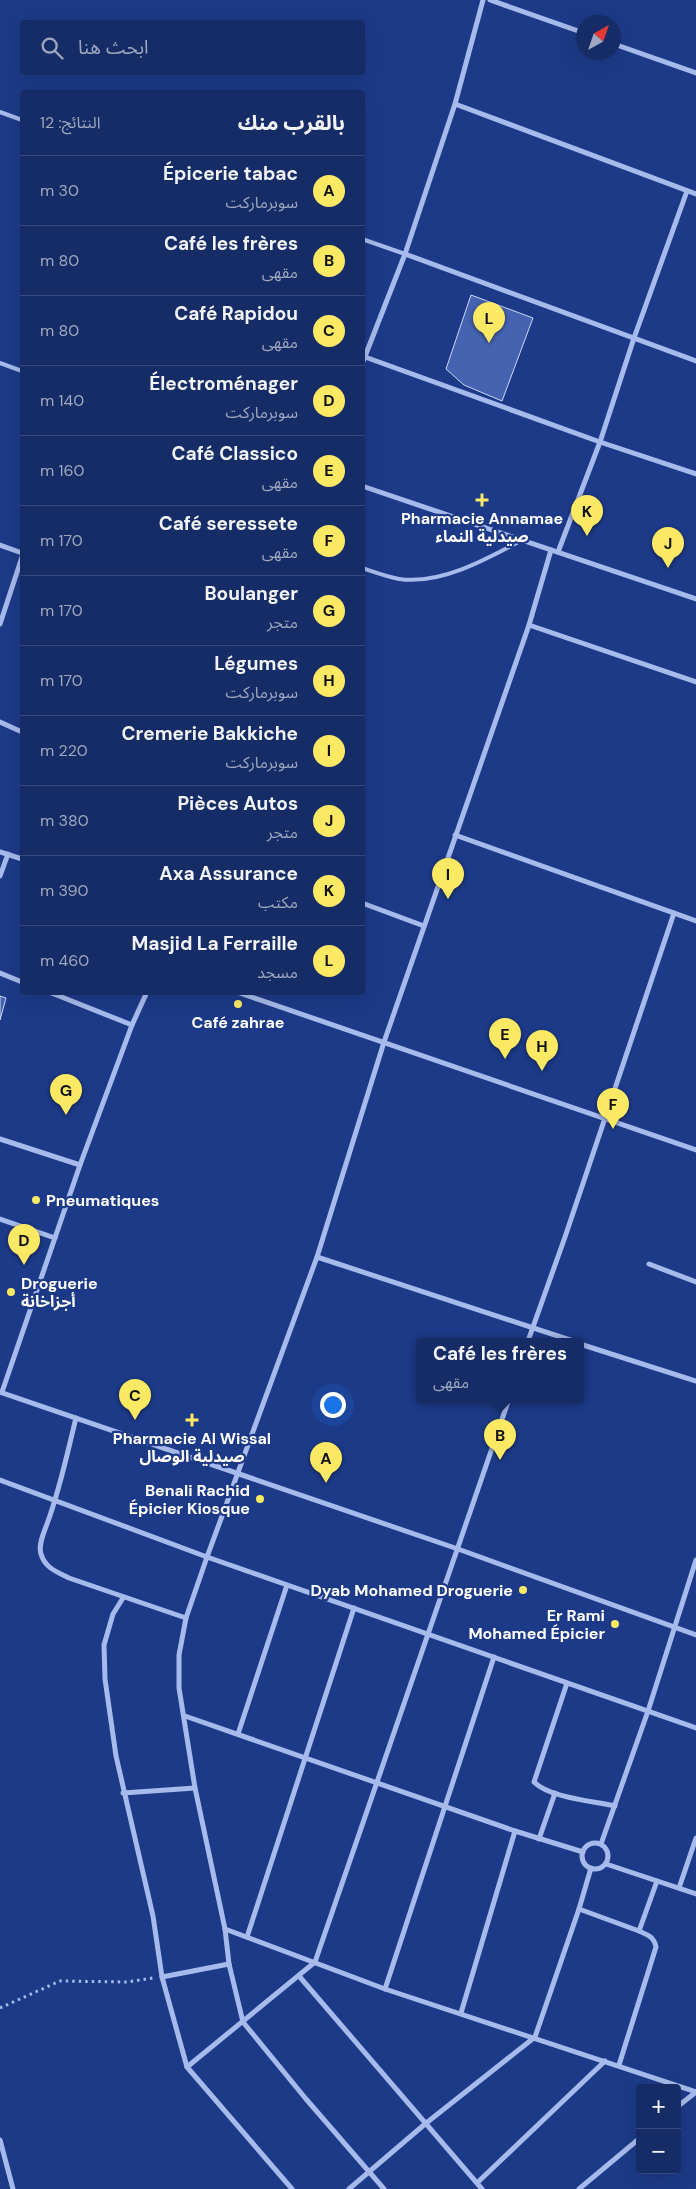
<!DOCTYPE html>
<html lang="ar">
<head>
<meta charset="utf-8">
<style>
	body { margin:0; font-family:"DM Sans","Noto Sans Arabic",sans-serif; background:#1f346c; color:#f1f3f6; direction:rtl }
	.controls { position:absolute; right:15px; bottom:15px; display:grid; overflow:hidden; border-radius:5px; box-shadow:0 5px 20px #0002 }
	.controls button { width:45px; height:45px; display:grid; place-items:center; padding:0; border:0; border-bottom:1px solid #35487a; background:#162c66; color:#f1f3f6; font:25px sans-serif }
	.compass { position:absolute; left:576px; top:15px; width:45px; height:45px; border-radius:50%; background:#162c66; box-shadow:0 5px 20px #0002; rotate:40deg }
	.you { position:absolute; left:332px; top:1404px; width:18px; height:18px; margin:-12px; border:4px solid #fff; border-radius:50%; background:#1a73e8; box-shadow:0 0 0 8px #1a73e833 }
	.badge { display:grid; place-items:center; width:32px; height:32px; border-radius:50%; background:#fbe964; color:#111; font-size:16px; font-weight:700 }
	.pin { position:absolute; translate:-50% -41px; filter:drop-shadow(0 1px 2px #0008) }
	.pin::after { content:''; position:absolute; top:26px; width:18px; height:15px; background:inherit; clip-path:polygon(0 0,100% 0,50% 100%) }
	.popup { position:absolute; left:416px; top:1338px; width:168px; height:65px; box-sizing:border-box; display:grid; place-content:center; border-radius:5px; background:#162c66; filter:drop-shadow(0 1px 4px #0005); font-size:16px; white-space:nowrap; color:#9ea7bf }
	.popup b { font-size:19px; color:#f1f3f6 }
	.popup::after { content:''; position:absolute; left:50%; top:100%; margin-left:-10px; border:10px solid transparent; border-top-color:#162c66 }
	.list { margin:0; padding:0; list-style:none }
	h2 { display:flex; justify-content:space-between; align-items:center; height:65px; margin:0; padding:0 20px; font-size:21px }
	h2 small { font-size:16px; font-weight:400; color:#9ea7bf }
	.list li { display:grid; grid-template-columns:32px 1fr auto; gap:15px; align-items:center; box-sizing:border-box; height:70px; padding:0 20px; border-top:1px solid #35487a }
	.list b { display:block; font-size:19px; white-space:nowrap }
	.list p { margin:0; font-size:16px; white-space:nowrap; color:#9ea7bf }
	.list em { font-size:16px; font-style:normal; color:#9ea7bf }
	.icon { flex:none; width:28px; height:28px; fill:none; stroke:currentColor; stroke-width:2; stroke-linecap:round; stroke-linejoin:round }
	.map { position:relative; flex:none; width:696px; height:2189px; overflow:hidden; direction:ltr }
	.search { position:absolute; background:#162c66; box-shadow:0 5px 20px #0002; left:20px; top:20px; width:345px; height:55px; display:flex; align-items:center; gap:12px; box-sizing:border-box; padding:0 18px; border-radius:5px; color:#9ea7bf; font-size:19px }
	.panel { position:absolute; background:#162c66; box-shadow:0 5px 20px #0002; left:20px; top:90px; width:345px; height:905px; border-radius:5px; direction:rtl }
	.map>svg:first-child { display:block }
	.building { fill:#4563b1; stroke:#cbd8f8 }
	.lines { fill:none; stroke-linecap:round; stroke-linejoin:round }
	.path { stroke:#a6baeb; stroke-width:3; stroke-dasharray:2.5 4; stroke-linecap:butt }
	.lane { stroke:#a6baeb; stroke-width:4 }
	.street { stroke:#a6baeb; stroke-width:5 }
	.poi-dot { fill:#fbe964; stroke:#1d3a88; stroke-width:2 }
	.labels { text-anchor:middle; stroke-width:4.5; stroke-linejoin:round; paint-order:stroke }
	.poi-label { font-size:16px; font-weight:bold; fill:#fff; stroke:#1d3a88 }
</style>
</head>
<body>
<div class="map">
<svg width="696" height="2189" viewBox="0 0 696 2189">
	<rect width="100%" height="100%" fill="#1d3a88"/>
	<!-- building -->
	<g class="building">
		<polygon points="471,295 533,318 502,401 464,385 446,369"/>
		<polygon points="0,996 6,998 0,1020"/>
	</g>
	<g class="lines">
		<!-- path -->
		<polyline class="path" points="0,2008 60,1981 127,1982 153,1978"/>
		<!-- lane -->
		<g class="lane">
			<polyline points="0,112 22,120"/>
			<polyline points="362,239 405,254"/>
			<polyline points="0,363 22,371"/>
			<path d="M362,568C374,572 387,577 399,579C440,585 487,559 522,540"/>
		</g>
		<!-- street -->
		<g class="street">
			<polyline points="490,0 584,33"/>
			<polyline points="614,44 696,73"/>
			<polyline points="455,104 696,194"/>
			<polyline points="405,254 696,361"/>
			<polyline points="365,357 600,442 696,474"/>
			<polyline points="362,364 405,254 455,104 483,0"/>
			<polyline points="362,486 696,599"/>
			<polyline points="0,545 22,553"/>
			<polyline points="558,552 600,442 634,338 687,191"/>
			<polyline points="0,624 22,557"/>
			<polyline points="529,625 696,682"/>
			<polyline points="0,722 22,732"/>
			<polyline points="455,835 696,921"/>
			<polyline points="0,852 22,859"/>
			<polyline points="0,876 8,854"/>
			<polyline points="362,903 424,926"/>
			<polyline points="0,973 22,982"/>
			<polyline points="49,992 132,1025"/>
			<polyline points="237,992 696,1150"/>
			<polyline points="0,1139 80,1165"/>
			<polyline points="0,1219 55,1238"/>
			<polyline points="317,1257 573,1341"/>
			<polyline points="649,1264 696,1282"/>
			<polyline points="528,1341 565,1237 674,913"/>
			<polyline points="580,1344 696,1381"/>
			<polyline points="0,1392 458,1549 696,1635"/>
			<polyline points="2,1392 80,1165 132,1025 147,992"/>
			<path d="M76,1418C67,1454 60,1489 47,1524C44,1532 38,1545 41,1554C45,1568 57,1572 69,1578L186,1618"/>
			<polyline points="0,1480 207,1557 696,1728"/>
			<polyline points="123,1598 113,1614 104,1645 105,1679 116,1756 153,1916 162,1977 187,2067 292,2189"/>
			<path d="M567,1683L534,1782C550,1798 593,1801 615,1806"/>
			<polyline points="185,1716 515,1831 583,1852"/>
			<polyline points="238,1734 287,1585"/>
			<polyline points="123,1793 195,1788"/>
			<polyline points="539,1839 555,1793"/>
			<circle cx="595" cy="1856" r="13"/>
			<polyline points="601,1844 648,1711 696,1560"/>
			<polyline points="606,1864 696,1894"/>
			<polyline points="679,1888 696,1838"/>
			<polyline points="579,1909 639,1931"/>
			<polyline points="225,1929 385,1989 696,2092"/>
			<polyline points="247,1937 354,1608"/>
			<polyline points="299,1976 482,2189"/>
			<polyline points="162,1977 229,1964"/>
			<polyline points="385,1989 494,1657"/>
			<polyline points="461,2013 515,1831"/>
			<path d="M619,2065L656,1947C654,1937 648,1935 639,1931L657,1881"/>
			<polyline points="187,2067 315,1962 509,1399"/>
			<polyline points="677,2107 696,2092"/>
			<polyline points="0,2140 13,2189"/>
			<polyline points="477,2183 605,2061"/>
			<polyline points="349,2189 425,2124 535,2037 579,1909 591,1868"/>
			<polyline points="384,2189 306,2099 243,2022 229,1964 225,1929 195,1788 179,1688 179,1655 186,1618 207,1557 317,1257 384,1042 529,625 551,550"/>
			<polyline points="579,2189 640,2138"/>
		</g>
	</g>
	<!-- markers -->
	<g class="poi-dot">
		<path d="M479.5 492.5h5v5h5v5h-5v5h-5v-5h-5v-5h5z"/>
		<circle cx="238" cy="1004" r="5"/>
		<circle cx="36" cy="1200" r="5"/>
		<circle cx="11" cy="1292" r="5"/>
		<path d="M189.5 1412.5h5v5h5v5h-5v5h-5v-5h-5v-5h5z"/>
		<circle cx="260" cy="1499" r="5"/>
		<circle cx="523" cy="1590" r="5"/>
		<circle cx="615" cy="1624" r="5"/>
	</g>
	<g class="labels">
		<!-- poi labels -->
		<g class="poi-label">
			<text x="482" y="524">Pharmacie Annamae<tspan x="482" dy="18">صيدلية النماء</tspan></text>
			<text x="238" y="1028">Café zahrae</text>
			<text x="46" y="1206" text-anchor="start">Pneumatiques</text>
			<text x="21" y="1289" text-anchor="start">Droguerie<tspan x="21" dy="18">أجزاخانة</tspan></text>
			<text x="192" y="1444">Pharmacie Al Wissal<tspan x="192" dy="18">صيدلية الوصال</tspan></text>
			<text x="250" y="1496" text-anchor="end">Benali Rachid<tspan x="250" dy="18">Épicier Kiosque</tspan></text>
			<text x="513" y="1596" text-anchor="end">Dyab Mohamed Droguerie</text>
			<text x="605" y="1621" text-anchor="end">Er Rami<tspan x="605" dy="18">Mohamed Épicier</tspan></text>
		</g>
	</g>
</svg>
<div class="controls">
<button>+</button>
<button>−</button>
</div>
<svg class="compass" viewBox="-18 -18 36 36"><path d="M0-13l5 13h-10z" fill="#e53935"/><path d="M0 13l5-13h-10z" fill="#9ea7bf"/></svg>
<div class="you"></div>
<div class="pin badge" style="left:326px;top:1483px">A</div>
<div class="pin badge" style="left:500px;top:1460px">B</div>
<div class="popup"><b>Café les frères</b>مقهى</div>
<div class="pin badge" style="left:135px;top:1420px">C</div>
<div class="pin badge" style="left:24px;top:1265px">D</div>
<div class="pin badge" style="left:505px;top:1059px">E</div>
<div class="pin badge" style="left:613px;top:1129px">F</div>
<div class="pin badge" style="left:66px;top:1115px">G</div>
<div class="pin badge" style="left:542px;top:1071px">H</div>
<div class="pin badge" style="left:448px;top:899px">I</div>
<div class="pin badge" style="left:668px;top:568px">J</div>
<div class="pin badge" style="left:587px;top:536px">K</div>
<div class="pin badge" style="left:489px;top:343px">L</div>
<div class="search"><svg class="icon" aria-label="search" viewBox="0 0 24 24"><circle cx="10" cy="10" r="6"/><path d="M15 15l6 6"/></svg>ابحث هنا</div>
<section class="panel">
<h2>بالقرب منك<small>النتائج: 12</small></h2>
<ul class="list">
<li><span class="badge">A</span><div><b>Épicerie tabac</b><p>سوبرماركت</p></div><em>30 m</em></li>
<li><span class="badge">B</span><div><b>Café les frères</b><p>مقهى</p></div><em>80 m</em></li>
<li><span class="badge">C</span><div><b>Café Rapidou</b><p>مقهى</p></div><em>80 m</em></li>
<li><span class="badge">D</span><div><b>Électroménager</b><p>سوبرماركت</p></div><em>140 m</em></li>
<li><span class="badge">E</span><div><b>Café Classico</b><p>مقهى</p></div><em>160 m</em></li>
<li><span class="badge">F</span><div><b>Café seressete</b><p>مقهى</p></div><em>170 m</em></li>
<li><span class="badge">G</span><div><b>Boulanger</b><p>متجر</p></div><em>170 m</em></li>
<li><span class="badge">H</span><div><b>Légumes</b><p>سوبرماركت</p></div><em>170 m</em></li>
<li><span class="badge">I</span><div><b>Cremerie Bakkiche</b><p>سوبرماركت</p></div><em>220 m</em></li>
<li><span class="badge">J</span><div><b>Pièces Autos</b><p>متجر</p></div><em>380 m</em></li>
<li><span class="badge">K</span><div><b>Axa Assurance</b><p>مكتب</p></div><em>390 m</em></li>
<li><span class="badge">L</span><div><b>Masjid La Ferraille</b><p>مسجد</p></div><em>460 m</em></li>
</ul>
</section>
</div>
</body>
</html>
